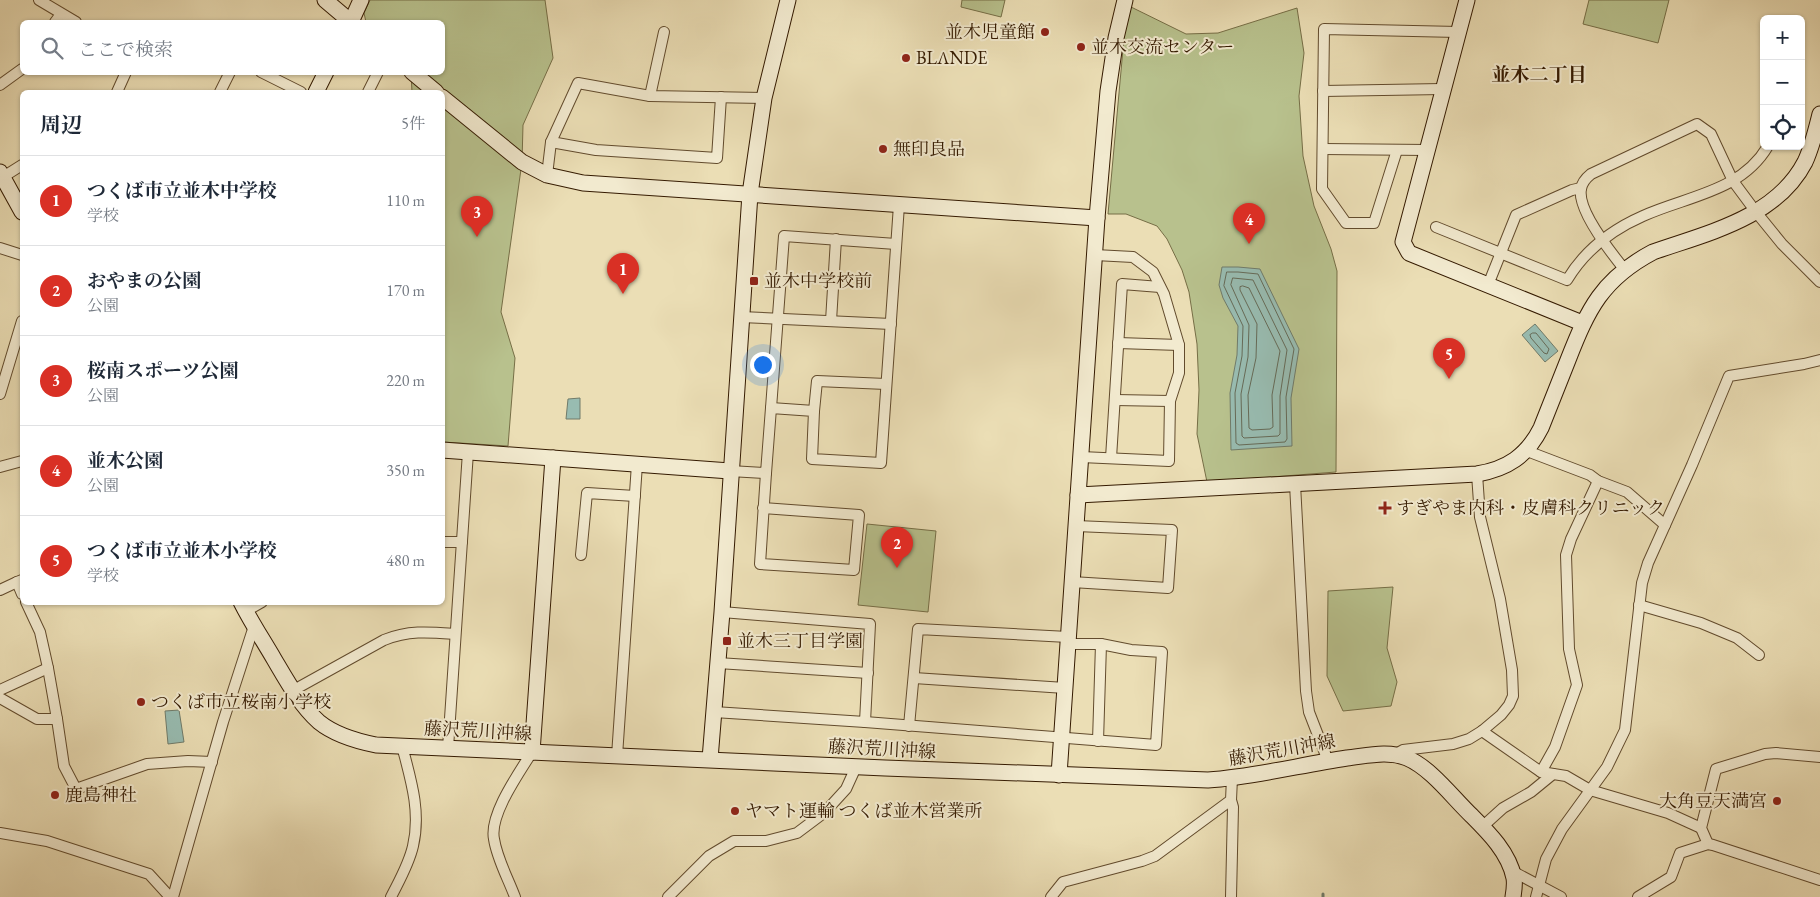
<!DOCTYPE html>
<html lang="ja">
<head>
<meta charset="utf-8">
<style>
	body { margin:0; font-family:"EB Garamond","Noto Serif JP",serif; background:#f6f6f7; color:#1f2937 }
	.controls { position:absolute; right:15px; top:15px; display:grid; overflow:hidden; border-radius:8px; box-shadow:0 1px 4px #0004 }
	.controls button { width:45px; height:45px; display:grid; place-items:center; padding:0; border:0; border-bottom:1px solid #e0e1e3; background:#fff; color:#1f2937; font:25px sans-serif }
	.you { position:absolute; left:762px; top:364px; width:18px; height:18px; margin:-12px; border:4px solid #fff; border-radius:50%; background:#1a73e8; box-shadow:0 0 0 8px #1a73e833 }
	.badge { display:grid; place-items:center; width:32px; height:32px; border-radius:50%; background:#d93025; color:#fff; font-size:16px; font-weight:700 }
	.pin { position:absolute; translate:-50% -41px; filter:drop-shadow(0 1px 2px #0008) }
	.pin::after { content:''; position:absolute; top:26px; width:18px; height:15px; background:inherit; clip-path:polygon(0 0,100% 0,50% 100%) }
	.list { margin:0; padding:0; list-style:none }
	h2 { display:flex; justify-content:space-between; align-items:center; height:65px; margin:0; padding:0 20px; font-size:21px }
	h2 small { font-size:16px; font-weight:400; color:#747a83 }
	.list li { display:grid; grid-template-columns:32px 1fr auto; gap:15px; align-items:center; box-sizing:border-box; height:90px; padding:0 20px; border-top:1px solid #e0e1e3 }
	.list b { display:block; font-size:19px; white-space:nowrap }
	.list p { margin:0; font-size:16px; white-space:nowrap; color:#747a83 }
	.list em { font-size:16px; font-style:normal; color:#747a83 }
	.icon { flex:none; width:28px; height:28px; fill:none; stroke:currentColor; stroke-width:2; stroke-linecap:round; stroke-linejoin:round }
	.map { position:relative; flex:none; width:1820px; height:897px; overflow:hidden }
	.search { position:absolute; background:#fff; box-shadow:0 1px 4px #0004; left:20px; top:20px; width:425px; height:55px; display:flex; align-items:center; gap:12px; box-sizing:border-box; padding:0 18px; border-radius:8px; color:#747a83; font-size:19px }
	.panel { position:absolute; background:#fff; box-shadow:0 1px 4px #0004; left:20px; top:90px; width:425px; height:515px; border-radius:8px }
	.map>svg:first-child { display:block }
	.green { fill:#b8c18d; stroke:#766e46 }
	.water { fill:#98bcb1; stroke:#707b6a }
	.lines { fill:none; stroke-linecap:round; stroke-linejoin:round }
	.shore { stroke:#666b58; stroke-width:1 }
	.stream { stroke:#707b6a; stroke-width:3 }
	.street-casing { stroke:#624b2d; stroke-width:12 }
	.secondary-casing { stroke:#341a00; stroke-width:17 }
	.street { stroke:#f2eacf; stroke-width:10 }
	.secondary { stroke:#f2eacf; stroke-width:15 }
	.poi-dot { fill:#8f2418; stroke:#f2eacf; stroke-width:2 }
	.labels { text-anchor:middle; stroke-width:4; stroke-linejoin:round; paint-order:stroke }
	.poi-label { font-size:18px; fill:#341a00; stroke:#f2eacf; text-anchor:start }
	.street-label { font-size:18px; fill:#341a00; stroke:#f2eacf }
	.neighbourhood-label { font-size:19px; font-weight:bold; fill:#341a00; stroke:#f2eacf }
</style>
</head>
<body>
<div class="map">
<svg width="1820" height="897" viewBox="0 0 1820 897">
	<rect width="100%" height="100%" fill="#ebdeb5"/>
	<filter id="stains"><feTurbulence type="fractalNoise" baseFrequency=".004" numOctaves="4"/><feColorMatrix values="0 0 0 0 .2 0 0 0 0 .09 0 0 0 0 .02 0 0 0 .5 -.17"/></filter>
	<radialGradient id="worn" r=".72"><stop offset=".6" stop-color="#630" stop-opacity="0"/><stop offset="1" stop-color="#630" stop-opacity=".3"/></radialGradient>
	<!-- green -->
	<g class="green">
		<polygon points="370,0 545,0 553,58 523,125 522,162 501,312 515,358 508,446 443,442 442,92 412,92 411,73 442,72 442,22 366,22 364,13"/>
		<polygon points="962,0 1005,0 1001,17 961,7"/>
		<polygon points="1589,0 1669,0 1658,43 1583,24"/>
		<polygon points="1127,5 1186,34 1218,33 1297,8 1304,53 1299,96 1303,156 1314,206 1331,249 1337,271 1336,472 1207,482 1197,434 1199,390 1197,344 1189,292 1182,270 1167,239 1157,226 1126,214 1108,214"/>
		<polygon points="867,524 936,531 928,612 858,605"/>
		<polygon points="1393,587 1387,648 1397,682 1391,706 1343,711 1327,676 1328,591"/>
	</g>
	<!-- water -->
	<g class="water">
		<polygon points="1222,267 1238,267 1260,269 1299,349 1291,398 1292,446 1231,450 1230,393 1237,355 1238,326 1223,298 1219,285"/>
		<polygon points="1535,324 1558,351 1545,362 1522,335"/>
		<polygon points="580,398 580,419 566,419 568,399"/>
		<polygon points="179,710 184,742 168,744 165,711"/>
	</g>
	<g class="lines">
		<!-- shore -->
		<g class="shore">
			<polygon points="1227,272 1238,272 1258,274 1294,349 1286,397 1287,439 1285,442 1239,445 1236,443 1235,393 1242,356 1243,326 1224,286"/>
			<polygon points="1233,278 1253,280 1287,350 1280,396 1280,434 1278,436 1244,438 1242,436 1241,394 1248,357 1249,325 1231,285"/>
			<polygon points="1243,286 1249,288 1280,351 1272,395 1273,427 1270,429 1252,430 1249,428 1248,395 1256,358 1257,324 1240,290 1240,287"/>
			<polygon points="1533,333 1536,333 1549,349 1547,354 1544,353 1531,338 1530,335"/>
		</g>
		<!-- stream -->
		<polyline class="stream" points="1323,897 1323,894"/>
		<!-- street casing -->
		<g class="street-casing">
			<g id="street">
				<polyline points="39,0 76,22"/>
				<polyline points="55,22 61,14"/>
				<polyline points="261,72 301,92"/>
				<polyline points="0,85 22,69"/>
				<polyline points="1323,91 1442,89"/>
				<polyline points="117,92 126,72"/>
				<polyline points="220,92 230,72"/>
				<polyline points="368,92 378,72"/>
				<polyline points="650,96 664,32"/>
				<polyline points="551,142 596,150 717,158 721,97"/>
				<polyline points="1323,149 1427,150"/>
				<polyline points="1397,150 1374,223 1346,223 1322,189 1324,29 1458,32"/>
				<polyline points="547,175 551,142 578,83 650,96 764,98"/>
				<polyline points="3,177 22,165"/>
				<path d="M1436,227L1567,280C1585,250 1611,230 1643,216C1687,196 1741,192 1768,146"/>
				<polyline points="0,248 22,255"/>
				<path d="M1625,270C1612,254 1577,210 1581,189C1582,182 1586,178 1591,174L1697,124L1711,134L1733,181L1756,212L1782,244L1820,282"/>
				<polyline points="1488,285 1516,215 1572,190 1581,188"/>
				<polyline points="741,317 891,324"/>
				<polyline points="831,321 836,239"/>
				<polyline points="1118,343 1179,345"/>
				<polyline points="0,394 22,321"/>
				<polyline points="1115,400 1170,401"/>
				<polyline points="771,408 784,236 896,244"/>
				<polyline points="814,411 817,381 886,384"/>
				<polyline points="1527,451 1590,475 1598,481 1627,492 1665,525"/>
				<polyline points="1081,457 1169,461 1170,401 1179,373 1179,345 1164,294 1153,272 1133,257 1095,255"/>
				<polyline points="1111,458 1122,284 1160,287"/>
				<polyline points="0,467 22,461"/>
				<polyline points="730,471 766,473 771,408 814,411 812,459 881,463 899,205"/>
				<polyline points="1295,484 1306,691 1309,712 1328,761"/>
				<polyline points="763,508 859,515 854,570 760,564 766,473"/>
				<polyline points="442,542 462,542"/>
				<polyline points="581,555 587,493 635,496"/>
				<polyline points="22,580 17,582 22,594"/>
				<polyline points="1072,582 1168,588 1172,530 1076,526"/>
				<polyline points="0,590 17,582"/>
				<polyline points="1639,605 1701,623 1737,638 1759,655"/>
				<polyline points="246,611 262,602"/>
				<polyline points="718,663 868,673"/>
				<polyline points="48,668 57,719"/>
				<polyline points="914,678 1065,688"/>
				<polyline points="0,690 48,668 40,632 26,602"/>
				<path d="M292,691L384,640C409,630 429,632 455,634"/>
				<polyline points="0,698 37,719 57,719 64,766 76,789 147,764 188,761 212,762"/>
				<polyline points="714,712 865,722 870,624 722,612"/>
				<polyline points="865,722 1156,745 1162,652 1131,650 1101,644 1068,644"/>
				<polyline points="909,726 918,629 1068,637"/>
				<polyline points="1482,731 1541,772 1566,776 1590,790 1668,813 1701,828"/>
				<polyline points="1098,741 1101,644"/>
				<polyline points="448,748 468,452"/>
				<polyline points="1396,754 1403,750 1453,744 1469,739 1482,731 1501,715 1509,705 1513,696 1512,670 1500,599 1480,517 1477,474"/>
				<polyline points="617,756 637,464"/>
				<polyline points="1541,772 1555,747 1577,685 1569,649 1566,555 1571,539 1598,481"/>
				<polyline points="1231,800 1233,807 1231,897"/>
				<polyline points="1482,827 1503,808 1531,792 1553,774"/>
				<polyline points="0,833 47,841 149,874 170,897"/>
				<polyline points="1708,844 1701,828 1716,769 1765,754 1776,753 1820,757"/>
				<polyline points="1512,871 1561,897"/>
				<polyline points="173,897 223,722 254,626"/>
				<path d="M391,897C399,881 409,864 413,846C421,812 411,780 402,746"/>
				<path d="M515,897C508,878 497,859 494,839C489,815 519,773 532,752"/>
				<polyline points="668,897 709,856 734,841 766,841 797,833 825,812 846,789 856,767"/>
				<polyline points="1051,897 1063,882 1142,861 1155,856 1231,800 1232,778"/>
				<polyline points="1536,897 1546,859 1562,829 1607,767 1625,730 1642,583 1648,563 1692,465 1729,376 1804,364 1820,360"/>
				<polyline points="1638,897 1671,877 1680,853 1708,844 1713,845 1820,880"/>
			</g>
		</g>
		<!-- secondary casing -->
		<g class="secondary-casing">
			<g id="secondary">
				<polyline points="325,0 351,22"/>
				<polyline points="1467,0 1403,242 1409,253 1582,323"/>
				<polyline points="351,22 361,0"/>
				<polyline points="412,72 436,92"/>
				<polyline points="316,92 326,72"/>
				<polyline points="442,97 522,162 547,175 583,183 1097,218"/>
				<polyline points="0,172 22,212"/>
				<polyline points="442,450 730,471"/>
				<path d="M1078,495L1477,474C1507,469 1527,456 1541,428C1550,405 1559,383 1568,360C1588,309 1602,279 1653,252C1707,233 1776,218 1805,162C1812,147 1816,130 1820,114"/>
				<path d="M241,602C251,622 263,640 274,659C287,681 300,705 319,722C335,735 356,741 376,745L885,768L1208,780C1254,777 1300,765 1347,758C1366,756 1388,750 1407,758C1431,768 1453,798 1472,816C1489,833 1509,853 1514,878C1515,884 1514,891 1513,897"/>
				<polyline points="532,752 553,458"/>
				<polyline points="710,759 722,612 750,194 764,98 788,0"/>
				<polyline points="1059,775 1097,218 1108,91 1116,38 1125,0"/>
			</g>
		</g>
		<!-- street -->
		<use href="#street" class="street"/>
		<!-- secondary -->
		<use href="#secondary" class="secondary"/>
	</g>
	<!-- markers -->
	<g class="poi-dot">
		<circle cx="1045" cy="32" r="5"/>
		<circle cx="1081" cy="47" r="5"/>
		<circle cx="906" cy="58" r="5"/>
		<circle cx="883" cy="149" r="5"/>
		<rect x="749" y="276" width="10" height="10" rx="2.5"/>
		<path d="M1382.5 500.5h5v5h5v5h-5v5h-5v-5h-5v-5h5z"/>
		<rect x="722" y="636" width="10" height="10" rx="2.5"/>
		<circle cx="141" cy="702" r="5"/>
		<circle cx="55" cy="795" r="5"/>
		<circle cx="1777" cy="801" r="5"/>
		<circle cx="735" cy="811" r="5"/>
	</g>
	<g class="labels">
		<!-- poi labels -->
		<g class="poi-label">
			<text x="1035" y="38" text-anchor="end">並木児童館</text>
			<text x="1091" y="53">並木交流センター</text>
			<text x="916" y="64">BLΛNDE</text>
			<text x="893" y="155">無印良品</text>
			<text x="764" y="287">並木中学校前</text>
			<text x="1396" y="514">すぎやま内科・皮膚科クリニック</text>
			<text x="737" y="647">並木三丁目学園</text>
			<text x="151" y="708">つくば市立桜南小学校</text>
			<text x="65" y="801">鹿島神社</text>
			<text x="1767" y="807" text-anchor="end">大角豆天満宮</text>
			<text x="745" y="817">ヤマト運輸 つくば並木営業所</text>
		</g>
		<!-- street labels -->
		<g class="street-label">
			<text transform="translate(478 731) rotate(3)" y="6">藤沢荒川沖線</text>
			<text transform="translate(882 749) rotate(3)" y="6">藤沢荒川沖線</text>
			<text transform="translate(1282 750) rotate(-10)" y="6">藤沢荒川沖線</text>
		</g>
		<!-- neighbourhood labels -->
		<g class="neighbourhood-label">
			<text x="1539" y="81">並木二丁目</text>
		</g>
	</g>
	<rect width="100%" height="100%" filter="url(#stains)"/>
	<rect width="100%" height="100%" fill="url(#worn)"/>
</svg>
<div class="controls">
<button>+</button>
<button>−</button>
<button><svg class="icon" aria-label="locate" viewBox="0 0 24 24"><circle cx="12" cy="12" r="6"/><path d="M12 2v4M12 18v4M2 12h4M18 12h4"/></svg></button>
</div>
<div class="you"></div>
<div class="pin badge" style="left:623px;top:294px">1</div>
<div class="pin badge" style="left:897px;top:568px">2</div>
<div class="pin badge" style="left:477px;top:237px">3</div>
<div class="pin badge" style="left:1249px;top:244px">4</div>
<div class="pin badge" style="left:1449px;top:379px">5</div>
<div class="search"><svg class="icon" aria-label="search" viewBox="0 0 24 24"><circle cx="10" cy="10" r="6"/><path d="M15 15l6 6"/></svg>ここで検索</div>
<section class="panel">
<h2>周辺<small>5件</small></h2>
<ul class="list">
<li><span class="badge">1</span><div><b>つくば市立並木中学校</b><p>学校</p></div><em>110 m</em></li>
<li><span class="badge">2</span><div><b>おやまの公園</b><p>公園</p></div><em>170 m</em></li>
<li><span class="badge">3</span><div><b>桜南スポーツ公園</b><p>公園</p></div><em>220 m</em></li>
<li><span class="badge">4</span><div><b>並木公園</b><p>公園</p></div><em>350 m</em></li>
<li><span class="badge">5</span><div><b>つくば市立並木小学校</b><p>学校</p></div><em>480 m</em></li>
</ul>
</section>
</div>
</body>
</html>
